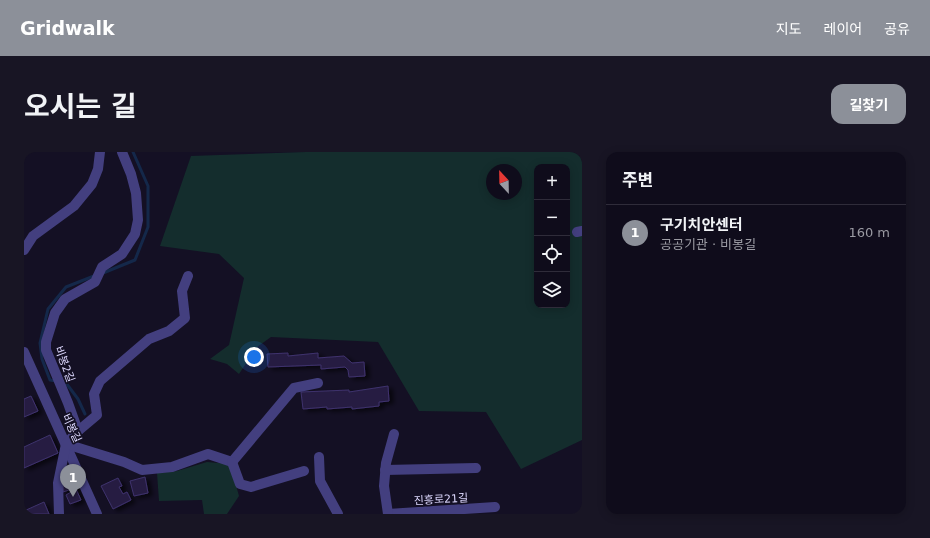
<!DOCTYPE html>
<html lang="ko">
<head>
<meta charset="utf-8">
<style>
	body { margin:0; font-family:"DejaVu Sans","Noto Sans KR",sans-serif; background:#181524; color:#f1f3f6 }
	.controls { position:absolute; right:12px; top:12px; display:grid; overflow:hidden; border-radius:8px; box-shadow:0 2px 10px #0003 }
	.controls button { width:36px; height:36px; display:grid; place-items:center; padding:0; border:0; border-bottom:1px solid #2f2c3a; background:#0f0c1b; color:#f1f3f6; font:20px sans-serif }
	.compass { position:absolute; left:462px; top:12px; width:36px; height:36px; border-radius:50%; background:#0f0c1b; box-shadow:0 2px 10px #0003; rotate:338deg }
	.you { position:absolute; left:230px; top:205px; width:14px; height:14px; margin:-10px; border:3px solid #fff; border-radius:50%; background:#1a73e8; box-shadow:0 0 0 6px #1a73e833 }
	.badge { display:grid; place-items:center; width:26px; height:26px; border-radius:50%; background:#8c9099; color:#fff; font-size:13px; font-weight:700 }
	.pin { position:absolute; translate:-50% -33px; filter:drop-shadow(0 1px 2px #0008) }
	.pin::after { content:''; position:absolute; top:21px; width:14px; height:12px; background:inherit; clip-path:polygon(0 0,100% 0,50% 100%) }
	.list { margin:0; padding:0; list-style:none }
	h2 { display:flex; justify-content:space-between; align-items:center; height:52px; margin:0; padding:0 16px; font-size:17px }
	h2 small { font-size:13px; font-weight:400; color:#9b9ba3 }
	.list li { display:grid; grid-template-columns:26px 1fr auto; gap:12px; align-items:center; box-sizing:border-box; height:56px; padding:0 16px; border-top:1px solid #2f2c3a }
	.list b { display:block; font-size:15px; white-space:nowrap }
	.list p { margin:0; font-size:13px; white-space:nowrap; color:#9b9ba3 }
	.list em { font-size:13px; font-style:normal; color:#9b9ba3 }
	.icon { flex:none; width:22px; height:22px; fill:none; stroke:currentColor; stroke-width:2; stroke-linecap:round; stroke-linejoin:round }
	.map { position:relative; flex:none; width:558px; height:362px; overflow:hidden; border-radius:12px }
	header { display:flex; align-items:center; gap:24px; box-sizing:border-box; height:56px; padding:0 20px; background:#8c9099; color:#fff }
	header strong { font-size:19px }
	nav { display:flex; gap:22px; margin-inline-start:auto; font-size:14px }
	.intro { display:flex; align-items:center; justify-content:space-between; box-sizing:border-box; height:96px; padding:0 24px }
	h1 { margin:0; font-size:28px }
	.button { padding:10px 18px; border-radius:12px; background:#8c9099; color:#fff; font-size:14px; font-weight:700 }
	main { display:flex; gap:24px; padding:0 24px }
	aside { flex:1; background:#0f0c1b; border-radius:12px; box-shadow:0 2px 10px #0003 }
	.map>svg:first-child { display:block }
	.green { fill:#142d2d; fill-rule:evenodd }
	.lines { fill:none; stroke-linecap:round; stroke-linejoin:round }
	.stream { stroke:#14284a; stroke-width:3 }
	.building { fill:#261e43; stroke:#3f326d; filter:url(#shadow) }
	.minor { stroke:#433f7f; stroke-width:10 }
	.labels { text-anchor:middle; stroke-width:3.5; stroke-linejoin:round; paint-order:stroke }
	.street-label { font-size:11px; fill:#dbd6fc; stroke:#141024 }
</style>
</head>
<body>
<header>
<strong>Gridwalk</strong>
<nav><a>지도</a><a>레이어</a><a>공유</a></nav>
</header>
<div class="intro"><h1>오시는 길</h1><a class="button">길찾기</a></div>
<main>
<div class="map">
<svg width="558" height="362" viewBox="0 0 558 362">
	<defs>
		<filter id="shadow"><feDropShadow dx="4.5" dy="2.5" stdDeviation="2" flood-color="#0009"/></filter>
	</defs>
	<rect width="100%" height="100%" fill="#141024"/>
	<!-- green -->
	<g class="green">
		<path d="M282,0H558V288L497,317L462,260L395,259L354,190L247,185L233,195L215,222L203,212L186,207L205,193L220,126L195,102L136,94L167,4ZM513,15H543V153H513ZM468,18H492V42H468Z"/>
		<polygon points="183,310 206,312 215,344 203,362 180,362 178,348 135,349 133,321 153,319"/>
	</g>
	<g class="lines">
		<!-- stream -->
		<g class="stream">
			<polyline points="79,121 111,108 124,75 124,34 109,0"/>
			<polyline points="32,229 26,228 18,207 16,191 24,157 42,135 70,124"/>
			<polyline points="38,230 42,231 54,247 61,262"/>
		</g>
	</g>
	<!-- building -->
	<g class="building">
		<polygon points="264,201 264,204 294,201 294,206 320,204 328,211 340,210 341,224 325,225 324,218 321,215 297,217 297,213 244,215 243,202"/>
		<polygon points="364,234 365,249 355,250 355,254 328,257 328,255 303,257 303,255 279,257 277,240 325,238 325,240"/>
		<polygon points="7,244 14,259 0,265 0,247"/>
		<polygon points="26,283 34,301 0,316 0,295"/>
		<polygon points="45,322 51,336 39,340 40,324"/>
		<polygon points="121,325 124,341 110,344 106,329"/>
		<polygon points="94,326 98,334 95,335 99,342 103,340 107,348 89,357 77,334"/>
		<polygon points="52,337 57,348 46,352 42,343"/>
		<polygon points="20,350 25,362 0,362 0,359"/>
	</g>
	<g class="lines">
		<!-- minor -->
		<g class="minor">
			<polyline points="553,80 558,79"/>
			<polyline points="0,98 9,84 50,54 68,32 74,17 76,0"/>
			<polyline points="0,200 73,362"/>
			<polyline points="54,279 44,251 22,198 22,190 31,161 41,147 71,130 78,115 98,102 111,82 114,68 112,41 107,22 98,0"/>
			<polyline points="42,292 100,310 118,318 148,315 184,302 208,310"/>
			<polyline points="295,305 296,329 314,362"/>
			<polyline points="208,310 270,236 294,231"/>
			<polyline points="208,310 216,332 227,335 280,319"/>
			<polyline points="361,318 452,316"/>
			<polyline points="35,362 34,331 42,292 54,279 73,263 70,242 76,229 125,187 145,179 161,166 158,139 164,124"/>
			<polyline points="364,362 471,355"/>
			<polyline points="364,362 360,334 362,311 370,282"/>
		</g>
	</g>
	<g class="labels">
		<!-- street labels -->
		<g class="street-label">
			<text transform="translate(41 212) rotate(70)" y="4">비봉2길</text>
			<text transform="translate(48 276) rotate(65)" y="4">비봉길</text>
			<text transform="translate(417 347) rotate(-3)" y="4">진흥로21길</text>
		</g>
	</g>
</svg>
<div class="controls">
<button>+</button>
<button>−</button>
<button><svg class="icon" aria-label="locate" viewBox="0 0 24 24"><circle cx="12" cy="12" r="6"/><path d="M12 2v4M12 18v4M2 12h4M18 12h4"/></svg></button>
<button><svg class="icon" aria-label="layers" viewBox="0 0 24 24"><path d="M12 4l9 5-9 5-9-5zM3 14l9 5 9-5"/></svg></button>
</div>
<svg class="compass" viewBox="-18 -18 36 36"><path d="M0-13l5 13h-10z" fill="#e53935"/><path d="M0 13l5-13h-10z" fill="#9b9ba3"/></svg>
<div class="you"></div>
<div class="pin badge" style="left:49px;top:345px">1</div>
</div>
<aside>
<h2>주변<small></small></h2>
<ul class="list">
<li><span class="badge">1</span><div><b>구기치안센터</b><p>공공기관 · 비봉길</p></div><em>160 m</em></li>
</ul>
</aside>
</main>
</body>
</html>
